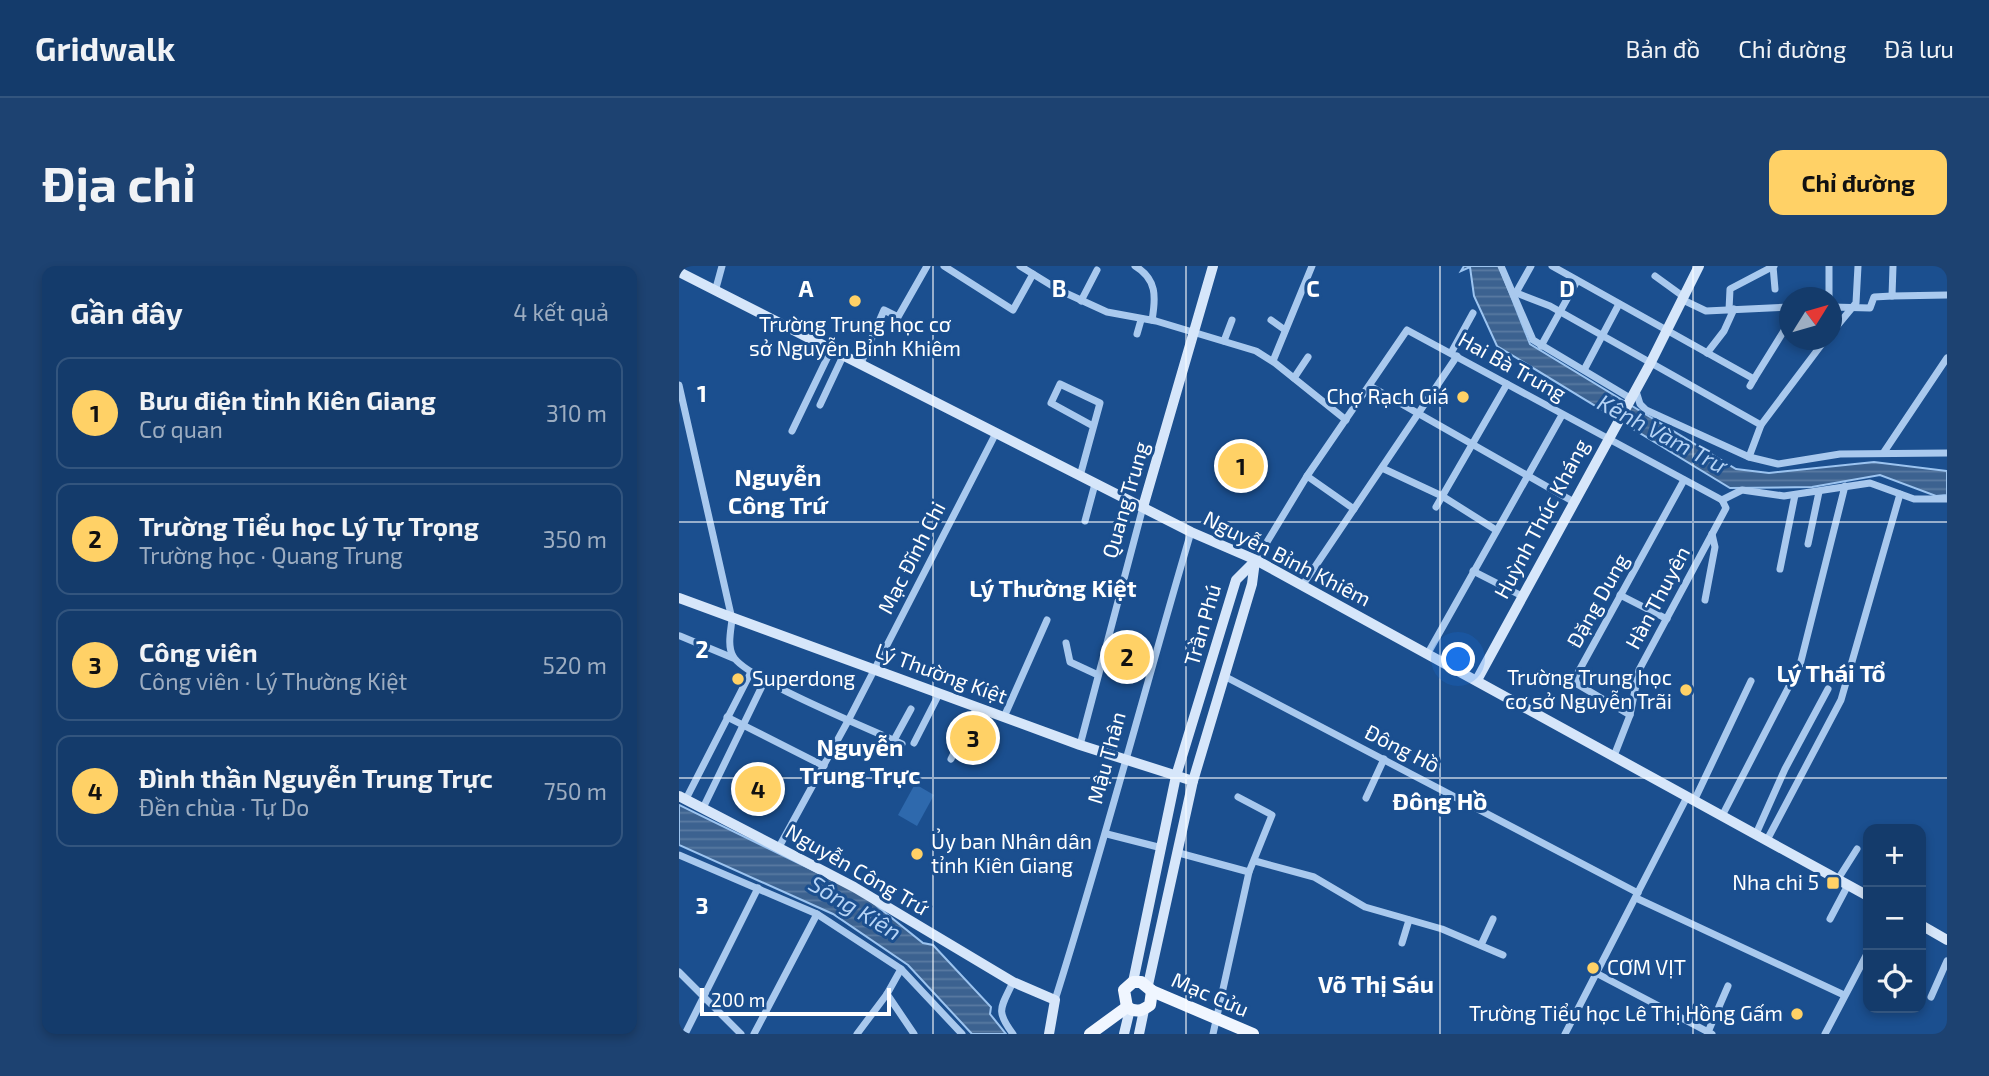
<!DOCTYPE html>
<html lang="vi">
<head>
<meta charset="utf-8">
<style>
	body { margin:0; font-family:"Exo 2",sans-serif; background:#1d4271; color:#f1f3f6 }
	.controls { position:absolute; right:21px; bottom:21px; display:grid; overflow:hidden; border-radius:14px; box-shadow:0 4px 10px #0003 }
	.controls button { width:63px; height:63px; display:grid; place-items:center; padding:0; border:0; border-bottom:2px solid #33557e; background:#143b6b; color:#f1f3f6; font:35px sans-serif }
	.compass { position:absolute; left:1100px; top:21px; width:63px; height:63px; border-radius:50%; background:#143b6b; box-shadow:0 4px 10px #0003; rotate:53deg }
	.scale { position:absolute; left:21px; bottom:18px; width:191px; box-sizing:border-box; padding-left:7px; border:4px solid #fff; border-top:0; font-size:19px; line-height:24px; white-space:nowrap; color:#fff; -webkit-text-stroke:5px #1b4f8f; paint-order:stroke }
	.you { position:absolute; left:780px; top:394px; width:24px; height:24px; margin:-18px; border:5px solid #fff; border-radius:50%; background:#1a73e8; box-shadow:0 0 0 10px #1a73e833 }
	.badge { display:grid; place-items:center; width:46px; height:46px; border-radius:50%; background:#ffd166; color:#111; font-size:23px; font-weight:700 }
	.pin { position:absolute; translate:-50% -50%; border:4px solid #fff; box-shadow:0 2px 7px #0006 }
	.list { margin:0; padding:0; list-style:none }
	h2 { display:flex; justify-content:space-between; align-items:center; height:91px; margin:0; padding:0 28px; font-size:30px }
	h2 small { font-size:23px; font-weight:400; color:#9dadc1 }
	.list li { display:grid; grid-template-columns:46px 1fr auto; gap:21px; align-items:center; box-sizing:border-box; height:112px; margin:0 14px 14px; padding:0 14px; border:2px solid #33557e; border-radius:14px }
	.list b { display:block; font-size:26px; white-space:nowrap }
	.list p { margin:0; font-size:23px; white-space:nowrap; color:#9dadc1 }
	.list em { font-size:23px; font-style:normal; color:#9dadc1 }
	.icon { flex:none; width:38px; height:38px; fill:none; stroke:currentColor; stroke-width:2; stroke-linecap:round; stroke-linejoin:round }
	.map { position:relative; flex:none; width:1268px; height:768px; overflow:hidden; border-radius:14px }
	header { display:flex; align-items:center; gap:42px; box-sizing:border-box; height:98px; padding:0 35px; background:#143b6b; border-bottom:2px solid #33557e }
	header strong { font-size:33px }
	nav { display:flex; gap:38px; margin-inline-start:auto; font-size:24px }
	.intro { display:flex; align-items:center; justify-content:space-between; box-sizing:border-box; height:168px; padding:0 42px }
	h1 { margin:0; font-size:49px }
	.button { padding:18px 32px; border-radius:14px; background:#ffd166; color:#111; font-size:24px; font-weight:700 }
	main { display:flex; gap:42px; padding:0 42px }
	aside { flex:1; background:#143b6b; border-radius:14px; box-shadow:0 4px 10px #0003 }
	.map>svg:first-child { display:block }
	.park { fill:url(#park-tufts) }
	.pitch { fill:#2e69ad }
	.water { fill:url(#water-rules); stroke:#9cc4f0; stroke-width:2 }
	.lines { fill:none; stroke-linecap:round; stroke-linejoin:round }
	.street { stroke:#a9c9ee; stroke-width:7 }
	.secondary { stroke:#d6e6fa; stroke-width:10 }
	.primary { stroke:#f0f6ff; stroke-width:12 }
	.grid { fill:none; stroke:#fff; stroke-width:2; stroke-opacity:0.55 }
	.poi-dot { fill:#ffd166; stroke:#1b4f8f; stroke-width:2.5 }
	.labels { text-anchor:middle; stroke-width:6; stroke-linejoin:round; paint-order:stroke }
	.poi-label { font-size:21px; fill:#fff; stroke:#1b4f8f; text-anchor:end }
	.street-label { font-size:21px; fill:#fff; stroke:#1b4f8f }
	.water-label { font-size:23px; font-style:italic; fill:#b5d3f5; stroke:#1b4f8f }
	.quarter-label { font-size:24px; font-weight:bold; fill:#fff; stroke:#1b4f8f }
	.grid-label { font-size:23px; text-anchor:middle; font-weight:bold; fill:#fff; stroke:#1b4f8f; stroke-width:6; stroke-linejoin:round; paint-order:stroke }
</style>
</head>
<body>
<header>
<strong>Gridwalk</strong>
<nav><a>Bản đồ</a><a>Chỉ đường</a><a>Đã lưu</a></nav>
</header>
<div class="intro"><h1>Địa chỉ</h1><a class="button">Chỉ đường</a></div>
<main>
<aside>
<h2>Gần đây<small>4 kết quả</small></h2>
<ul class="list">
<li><span class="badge">1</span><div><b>Bưu điện tỉnh Kiên Giang</b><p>Cơ quan</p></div><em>310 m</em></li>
<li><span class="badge">2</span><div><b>Trường Tiểu học Lý Tự Trọng</b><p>Trường học · Quang Trung</p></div><em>350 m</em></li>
<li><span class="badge">3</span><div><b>Công viên</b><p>Công viên · Lý Thường Kiệt</p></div><em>520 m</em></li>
<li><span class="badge">4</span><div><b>Đình thần Nguyễn Trung Trực</b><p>Đền chùa · Tự Do</p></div><em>750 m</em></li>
</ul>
</aside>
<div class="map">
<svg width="1268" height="768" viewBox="0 0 1268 768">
	<defs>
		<pattern id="park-tufts" width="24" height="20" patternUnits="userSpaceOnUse" patternTransform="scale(1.75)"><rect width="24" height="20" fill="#2e69ad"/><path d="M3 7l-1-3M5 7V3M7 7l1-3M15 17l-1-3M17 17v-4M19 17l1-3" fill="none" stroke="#4d80b9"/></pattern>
		<pattern id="water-rules" width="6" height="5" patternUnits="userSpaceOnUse" patternTransform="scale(1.75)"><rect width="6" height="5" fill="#3c6290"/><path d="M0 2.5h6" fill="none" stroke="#597aa1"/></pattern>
	</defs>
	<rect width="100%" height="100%" fill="#1b4f8f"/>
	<!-- park -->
	<polygon class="park" points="297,447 311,452 291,498 276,491"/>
	<!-- pitch -->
	<polygon class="pitch" points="236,518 255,529 238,560 219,549"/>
	<!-- water -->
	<g class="water">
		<polygon points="785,0 820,0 851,78 1057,203 1090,207 1195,196 1268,205 1268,229 1257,230 1201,209 1133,221 1051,222 818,80 795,30 791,1 782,5"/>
		<polygon points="0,539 183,628 244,677 254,679 312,741 311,748 327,768 293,768 229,699 154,648 0,579"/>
	</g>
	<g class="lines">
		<!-- street -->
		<g class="street">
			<polyline points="265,0 334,44 354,8"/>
			<polyline points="341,0 380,24 428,46 477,55 577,85 596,97 667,154"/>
			<path d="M456,0C478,13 477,31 473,54"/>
			<polyline points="822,0 854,74 951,132"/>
			<polyline points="873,0 1075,113 1071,120"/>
			<polyline points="1094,0 1096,23"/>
			<polyline points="1214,0 1213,30 1268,29"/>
			<polyline points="976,10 1005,31"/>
			<polyline points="37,22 43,0"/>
			<polyline points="838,25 852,0"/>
			<polyline points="835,26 871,40 1082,159"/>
			<polyline points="1150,32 1150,0"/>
			<polyline points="1004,34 1027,45 1111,41"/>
			<polyline points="402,35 418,4"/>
			<polyline points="1153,41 1191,42 1195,31 1213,30"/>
			<polyline points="1050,44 1051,23 1095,0"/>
			<polyline points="592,54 606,64"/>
			<polyline points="1153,66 1177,37 1179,0"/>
			<polyline points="458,68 462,54"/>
			<polyline points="545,75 553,54"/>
			<polyline points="862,80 898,15"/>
			<polyline points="772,87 794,47"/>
			<polyline points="1028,87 1045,65 1055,43"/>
			<polyline points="594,95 633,0"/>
			<polyline points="182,97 205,44 219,51 248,0"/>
			<polyline points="905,104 940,38"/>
			<polyline points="615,112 629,91"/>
			<polyline points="1075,113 1111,55"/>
			<path d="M0,119L53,353C52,364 48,380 54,390C66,413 194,464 223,478"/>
			<polyline points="691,120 895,236"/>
			<polyline points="957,125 961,138 967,144 1070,191 1099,198 1161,188 1268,187"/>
			<polyline points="141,139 165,88"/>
			<polyline points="113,165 153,82"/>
			<polyline points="1205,186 1268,92"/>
			<polyline points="1070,191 1082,159 1146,74"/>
			<polyline points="703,202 763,230 817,264"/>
			<polyline points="401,210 421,137 381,118 372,137 414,160"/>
			<polyline points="628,210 675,243"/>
			<polyline points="1043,234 1063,224 1105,230 1191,217 1235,233 1268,233"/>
			<polyline points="757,241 828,118"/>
			<polyline points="406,255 416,218"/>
			<polyline points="1129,278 1140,226"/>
			<polyline points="577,294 628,210 728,64 1043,234"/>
			<polyline points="1101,303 1116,229"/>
			<polyline points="794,305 843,330"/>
			<polyline points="623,320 778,90"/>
			<polyline points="941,329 988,353"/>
			<polyline points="1026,334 1036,281 1033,268"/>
			<polyline points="1,370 54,392"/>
			<polyline points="387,377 391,396 419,409"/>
			<polyline points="749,387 883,149"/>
			<polyline points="545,410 959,627"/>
			<polyline points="951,449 898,418 896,412 1005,214"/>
			<polyline points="48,451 145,500"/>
			<polyline points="325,451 368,354"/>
			<polyline points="215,474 232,443"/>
			<polyline points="235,477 260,428"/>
			<polyline points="401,479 464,241"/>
			<polyline points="935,490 951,449 960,404 1047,242 1043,234"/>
			<polyline points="272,493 298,441"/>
			<polyline points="687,532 705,493"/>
			<polyline points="7,533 72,406"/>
			<polyline points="1015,535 1072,415"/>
			<polyline points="24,542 86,414"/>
			<polyline points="1043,550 1121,399 1166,220"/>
			<polyline points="428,568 483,582"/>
			<polyline points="1077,568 1106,503 1149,423"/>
			<polyline points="1088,574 1162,434 1221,228"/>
			<polyline points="100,581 170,453 317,167"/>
			<polyline points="500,587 570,606"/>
			<polyline points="0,589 138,648 222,703 283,768"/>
			<polyline points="576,595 635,611 686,641 763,663 824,689"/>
			<polyline points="1159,613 1178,583"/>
			<polyline points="957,632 1165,729"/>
			<polyline points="1151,653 1169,619"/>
			<polyline points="723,677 730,654"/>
			<polyline points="802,679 814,653"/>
			<polyline points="0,706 62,768"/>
			<polyline points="917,707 1033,768"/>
			<path d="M334,716C322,742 316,744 334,768"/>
			<polyline points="208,728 235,768"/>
			<polyline points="1252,731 1268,695"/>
			<path d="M376,734C425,579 466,422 512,266"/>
			<polyline points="1029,766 1049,720"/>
			<polyline points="6,768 79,622"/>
			<polyline points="75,768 138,648"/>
			<polyline points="178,768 208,728 222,703"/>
			<polyline points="534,768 570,606 593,549 559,531"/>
			<polyline points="886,768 1008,531"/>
			<polyline points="1146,768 1189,686"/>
		</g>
		<!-- secondary -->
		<g class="secondary">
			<polyline points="0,6 512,266 577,294 1189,630"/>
			<polyline points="464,241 534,0"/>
			<polyline points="0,332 401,479 514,515"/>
			<polyline points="798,414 971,98 1020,0"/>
			<polyline points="0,530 175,621 334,716 376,734 370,768"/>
			<polyline points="1242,659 1268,674"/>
			<polyline points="454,716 497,510 557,314 577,294"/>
			<polyline points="469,719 514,515 573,318 576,295"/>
			<polyline points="445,768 451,743"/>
			<polyline points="460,768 465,744"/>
		</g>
		<!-- primary -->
		<g class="primary">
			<polyline points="448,741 445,724 454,716 462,716 473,725 574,768"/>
			<path d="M448,741C457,747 463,745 471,739L473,725"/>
			<polyline points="411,768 448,741"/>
		</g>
	</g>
	<!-- grid -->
	<path class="grid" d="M254,0V768M507,0V768M761,0V768M1014,0V768M0,256H1268M0,512H1268"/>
	<!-- markers -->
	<g class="poi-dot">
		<circle cx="176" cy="35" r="7"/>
		<circle cx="784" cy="131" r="7"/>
		<circle cx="59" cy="413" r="7"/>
		<circle cx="1007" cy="424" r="7"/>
		<circle cx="238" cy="588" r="7"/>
		<rect x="1147" y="610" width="14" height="14" rx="3.5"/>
		<circle cx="914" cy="702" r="7"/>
		<circle cx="1118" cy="748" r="7"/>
	</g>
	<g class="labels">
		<!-- poi labels -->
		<g class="poi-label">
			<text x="176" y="66" text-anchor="middle">Trường Trung học cơ<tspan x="176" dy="24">sở Nguyễn Bỉnh Khiêm</tspan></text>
			<text x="770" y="138">Chợ Rạch Giá</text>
			<text x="993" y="419">Trường Trung học<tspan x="993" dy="24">cơ sở Nguyễn Trãi</tspan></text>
			<text x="73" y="420" text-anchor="start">Superdong</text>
			<text x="252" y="583" text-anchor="start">Ủy ban Nhân dân<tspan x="252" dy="24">tỉnh Kiên Giang</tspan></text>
			<text x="1140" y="624">Nha chi 5</text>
			<text x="928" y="709" text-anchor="start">CƠM VỊT</text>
			<text x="1104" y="755">Trường Tiểu học Lê Thị Hồng Gấm</text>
		</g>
		<!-- street labels -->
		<g class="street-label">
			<text transform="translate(833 101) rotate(29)" y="7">Hai Bà Trưng</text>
			<text transform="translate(447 234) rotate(-74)" y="7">Quang Trung</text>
			<text transform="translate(863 253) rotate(-62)" y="7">Huỳnh Thúc Kháng</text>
			<text transform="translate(233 292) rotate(-63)" y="7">Mạc Đĩnh Chi</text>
			<text transform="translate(608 293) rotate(27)" y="7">Nguyễn Bỉnh Khiêm</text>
			<text transform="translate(979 332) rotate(-62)" y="7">Hàn Thuyên</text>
			<text transform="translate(919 335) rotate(-61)" y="7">Đặng Dung</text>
			<text transform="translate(524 359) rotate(-74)" y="7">Trần Phú</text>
			<text transform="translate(262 408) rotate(20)" y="7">Lý Thường Kiệt</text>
			<text transform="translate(723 483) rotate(27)" y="7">Đông Hồ</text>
			<text transform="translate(428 492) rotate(-75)" y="7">Mậu Thân</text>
			<text transform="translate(178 604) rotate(30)" y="7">Nguyễn Công Trứ</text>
			<text transform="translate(531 729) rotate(23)" y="7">Mạc Cửu</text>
		</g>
		<!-- water labels -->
		<g class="water-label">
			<text transform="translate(983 168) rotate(28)" y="8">Kênh Vàm Trư</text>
			<text transform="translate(176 642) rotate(31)" y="8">Sông Kiên</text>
		</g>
		<!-- quarter labels -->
		<g class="quarter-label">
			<text x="99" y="220">Nguyễn<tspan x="99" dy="28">Công Trứ</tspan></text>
			<text x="374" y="331">Lý Thường Kiệt</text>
			<text x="1152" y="416">Lý Thái Tổ</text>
			<text x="181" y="490">Nguyễn<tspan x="181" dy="28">Trung Trực</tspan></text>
			<text x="761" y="544">Đông Hồ</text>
			<text x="697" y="727">Võ Thị Sáu</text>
		</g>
	</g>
	<g class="grid-label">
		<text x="127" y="31">A</text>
		<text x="380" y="31">B</text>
		<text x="634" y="31">C</text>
		<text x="888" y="31">D</text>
		<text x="23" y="136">1</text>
		<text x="23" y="392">2</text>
		<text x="23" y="648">3</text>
	</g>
</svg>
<div class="controls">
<button>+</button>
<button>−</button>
<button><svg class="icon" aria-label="locate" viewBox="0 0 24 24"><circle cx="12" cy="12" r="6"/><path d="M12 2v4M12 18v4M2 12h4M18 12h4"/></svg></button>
</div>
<svg class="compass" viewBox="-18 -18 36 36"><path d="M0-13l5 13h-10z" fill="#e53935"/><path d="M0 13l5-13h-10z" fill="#9dadc1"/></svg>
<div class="scale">200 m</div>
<div class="you"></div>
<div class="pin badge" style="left:562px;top:200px">1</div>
<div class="pin badge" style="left:448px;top:391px">2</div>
<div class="pin badge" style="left:294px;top:472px">3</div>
<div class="pin badge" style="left:79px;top:523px">4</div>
</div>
</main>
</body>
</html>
